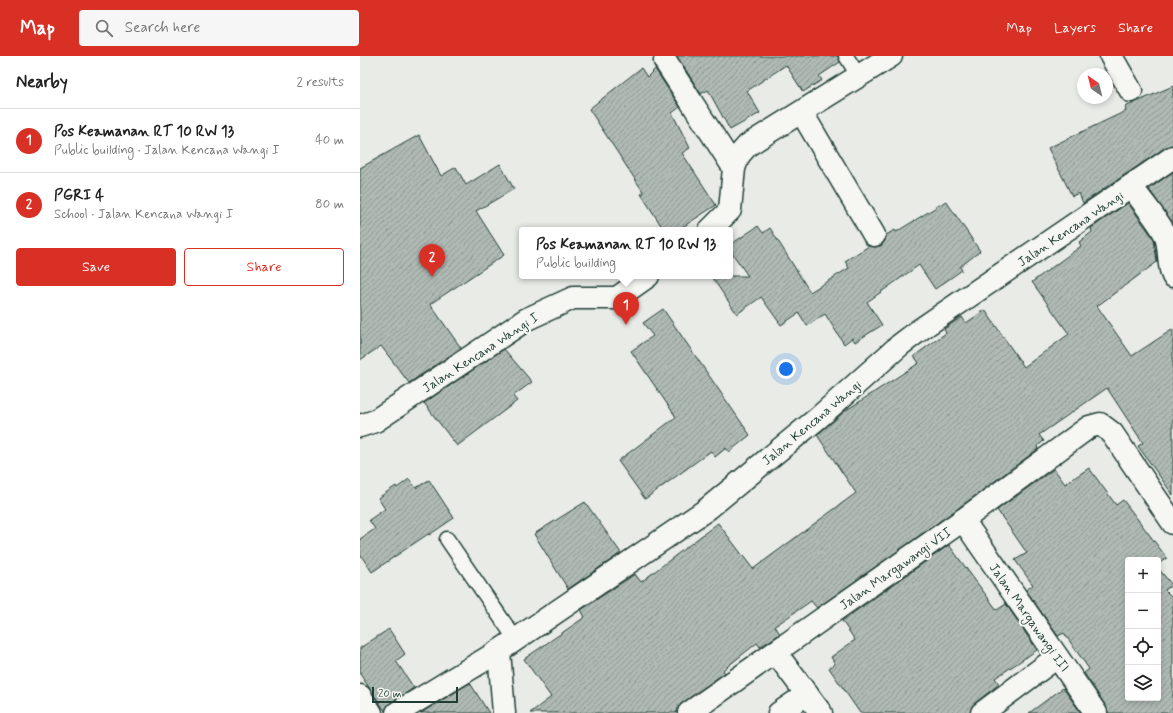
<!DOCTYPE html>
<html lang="en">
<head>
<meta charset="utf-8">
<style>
	body { margin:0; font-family:Mynerve,sans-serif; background:#f6f6f6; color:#222 }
	.controls { position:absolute; right:12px; bottom:12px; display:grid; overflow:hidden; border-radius:4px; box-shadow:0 2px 6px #0003 }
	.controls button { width:36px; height:36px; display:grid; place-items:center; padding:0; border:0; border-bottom:1px solid #e0e0e0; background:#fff; color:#222; font:20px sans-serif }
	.compass { position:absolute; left:717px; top:12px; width:36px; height:36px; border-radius:50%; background:#fff; box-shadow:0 2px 6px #0003; rotate:325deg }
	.scale { position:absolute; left:12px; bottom:10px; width:86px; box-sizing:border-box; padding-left:4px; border:2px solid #1f3d34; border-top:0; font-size:11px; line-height:14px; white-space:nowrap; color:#1f3d34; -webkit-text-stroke:3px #f6f6f2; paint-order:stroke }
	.you { position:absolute; left:426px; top:313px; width:14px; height:14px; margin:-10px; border:3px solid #fff; border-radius:50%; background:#1a73e8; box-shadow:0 0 0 6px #1a73e833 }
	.badge { display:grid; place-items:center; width:26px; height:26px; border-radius:50%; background:#d93025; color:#fff; font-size:13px; font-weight:700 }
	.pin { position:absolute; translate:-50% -33px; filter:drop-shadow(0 1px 2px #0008) }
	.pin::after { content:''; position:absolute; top:21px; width:14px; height:12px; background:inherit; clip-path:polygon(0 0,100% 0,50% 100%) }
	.popup { position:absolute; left:159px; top:171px; width:214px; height:52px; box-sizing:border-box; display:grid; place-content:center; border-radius:4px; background:#fff; filter:drop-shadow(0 1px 3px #0005); font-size:13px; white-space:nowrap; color:#767676 }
	.popup b { font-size:15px; color:#222 }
	.popup::after { content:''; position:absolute; left:50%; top:100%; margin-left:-8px; border:8px solid transparent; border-top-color:#fff }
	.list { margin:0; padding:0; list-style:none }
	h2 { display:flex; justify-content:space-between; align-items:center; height:52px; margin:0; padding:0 16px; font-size:17px }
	h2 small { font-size:13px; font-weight:400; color:#767676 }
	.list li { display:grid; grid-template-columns:26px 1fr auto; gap:12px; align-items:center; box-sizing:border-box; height:64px; padding:0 16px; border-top:1px solid #e0e0e0 }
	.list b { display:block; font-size:15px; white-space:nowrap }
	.list p { margin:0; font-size:13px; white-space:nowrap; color:#767676 }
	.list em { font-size:13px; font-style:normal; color:#767676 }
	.actions { display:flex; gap:8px; padding:12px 16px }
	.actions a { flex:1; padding:9px 0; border:1px solid #d93025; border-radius:4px; text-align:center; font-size:14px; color:#d93025 }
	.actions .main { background:#d93025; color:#fff }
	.icon { flex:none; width:22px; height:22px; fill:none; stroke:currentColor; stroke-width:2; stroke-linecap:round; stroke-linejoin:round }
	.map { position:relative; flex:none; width:813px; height:657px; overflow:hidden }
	header { display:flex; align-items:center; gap:24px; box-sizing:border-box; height:56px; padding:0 20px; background:#d93025; color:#fff }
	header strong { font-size:19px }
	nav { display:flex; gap:22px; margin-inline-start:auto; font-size:14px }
	.search { width:280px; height:36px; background:#f6f6f6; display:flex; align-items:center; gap:10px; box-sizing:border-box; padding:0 14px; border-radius:4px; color:#767676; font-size:15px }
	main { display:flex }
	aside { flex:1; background:#fff }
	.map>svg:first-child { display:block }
	.building { fill:url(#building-hatch); stroke:#1f3d34 }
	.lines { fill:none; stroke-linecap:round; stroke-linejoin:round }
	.service-casing { stroke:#1f3d34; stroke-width:17 }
	.minor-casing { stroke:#1f3d34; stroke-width:25 }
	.service { stroke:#f6f6f2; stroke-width:14 }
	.minor { stroke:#f6f6f2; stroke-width:22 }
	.labels { text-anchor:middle; stroke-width:4; stroke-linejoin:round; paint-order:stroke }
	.street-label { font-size:13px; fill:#1f3d34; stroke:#f6f6f2 }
</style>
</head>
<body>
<header>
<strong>Map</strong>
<div class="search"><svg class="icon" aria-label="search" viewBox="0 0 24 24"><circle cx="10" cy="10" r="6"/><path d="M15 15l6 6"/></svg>Search here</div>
<nav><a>Map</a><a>Layers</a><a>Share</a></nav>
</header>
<main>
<aside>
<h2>Nearby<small>2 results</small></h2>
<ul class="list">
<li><span class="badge">1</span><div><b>Pos Keamanan RT 10 RW 13</b><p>Public building · Jalan Kencana Wangi I</p></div><em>40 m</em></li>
<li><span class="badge">2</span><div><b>PGRI 4</b><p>School · Jalan Kencana Wangi I</p></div><em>80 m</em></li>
</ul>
<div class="actions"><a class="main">Save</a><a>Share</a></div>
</aside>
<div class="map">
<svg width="813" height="657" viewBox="0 0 813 657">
	<defs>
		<pattern id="building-hatch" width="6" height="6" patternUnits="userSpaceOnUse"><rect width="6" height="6" fill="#b0bab5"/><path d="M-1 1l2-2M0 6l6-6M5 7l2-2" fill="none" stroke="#8f9894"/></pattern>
	</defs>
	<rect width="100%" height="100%" fill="#e9ebe7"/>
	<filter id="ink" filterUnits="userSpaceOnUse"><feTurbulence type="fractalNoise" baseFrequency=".025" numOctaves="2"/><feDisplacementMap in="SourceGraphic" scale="8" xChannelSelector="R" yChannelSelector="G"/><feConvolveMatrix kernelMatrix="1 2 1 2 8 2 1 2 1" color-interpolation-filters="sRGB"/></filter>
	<g filter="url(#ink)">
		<!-- building -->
		<g class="building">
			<polygon points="317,0 478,0 480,6 459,20 462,24 443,36 426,9 387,35 400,57 370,74 348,34 341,38"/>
			<polygon points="281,12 287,21 295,13 320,51 312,57 330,92 322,97 356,149 318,174 304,174 281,138 284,137 229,53"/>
			<polygon points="813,30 813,89 806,91 723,147 719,137 712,140 688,92 766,55 765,51"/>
			<polygon points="59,79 81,120 96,111 106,129 140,108 154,133 116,155 144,199 70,248 101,292 49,327 21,290 0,304 0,112"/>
			<polygon points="813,116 813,167 789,133"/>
			<polygon points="586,145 620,195 600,211 602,214 575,233 559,209 507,246 522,269 495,286 492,282 484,288 465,258 447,270 439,257 421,269 401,241 377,258 351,220 388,220 370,194 370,189 398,170 403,177 410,172 450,236 489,212 485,205 509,190 515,191 521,190 525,185 526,179 535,174 536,176"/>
			<polygon points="768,147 794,183 797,206 737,250 772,300 813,273 813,439 778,390 783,387 747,332 679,379 684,385 677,390 678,393 600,451 457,552 451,545 415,570 420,578 400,591 397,587 363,614 365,617 322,647 316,657 170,657 191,641 164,603 225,561 221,554 275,518 281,526 358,467 393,513 496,437 457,379 485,355 559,307 554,300 586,277 584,273 602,261 606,267 625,254 664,311 709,278 672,226 721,190 719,186 732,176 731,172"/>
			<polygon points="303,253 390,379 369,396 366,392 355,401 351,395 285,443 258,405 316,361 271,295 293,280 283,267"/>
			<polygon points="144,293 172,326 153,340 157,345 97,390 64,347"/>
			<polygon points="729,412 756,449 763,444 807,502 798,508 798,504 768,504 768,642 798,642 798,512 812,529 805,534 813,542 813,657 748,657 746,650 724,617 729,613 704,577 698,580 666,534 673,529 655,504 667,497 637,454 694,413 705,428"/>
			<polygon points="49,423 56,432 69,424 94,462 69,479 68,478 12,516 0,498 0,483 15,473 9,464 25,453 18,442 36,430 37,432"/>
			<polygon points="225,446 261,497 208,533 174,478"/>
			<polygon points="589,489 637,554 646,548 677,594 635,622 639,628 615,647 610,657 500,657 469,612 475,608 471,601 495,584 482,565"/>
			<polygon points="29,573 45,598 36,605 54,632 30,647 25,655 0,618 0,592"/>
			<polygon points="110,627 129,657 61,657"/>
			<polygon points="703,632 721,657 669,657"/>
		</g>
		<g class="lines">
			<!-- service casing -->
			<g class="service-casing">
				<g id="service">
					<polyline points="486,0 499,21"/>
					<polyline points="87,483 156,584"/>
				</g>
			</g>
			<!-- minor casing -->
			<g class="minor-casing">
				<g id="minor">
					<polyline points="751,0 771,35"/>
					<polyline points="305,5 374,112"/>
					<polyline points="442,57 514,179"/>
					<path d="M771,130C782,146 796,161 805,178C811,192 807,207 813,220"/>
					<polyline points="350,174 370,154 374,112 379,99 388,89 531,0"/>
					<polyline points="0,370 15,365 167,263 213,242 257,242 288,220"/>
					<polyline points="603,464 736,657"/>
					<polyline points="416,597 461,657"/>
					<polyline points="0,640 11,657"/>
					<polyline points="37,657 139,595"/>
					<polyline points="144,657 139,595 346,454 458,362 540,289 561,273 813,101"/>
					<polyline points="329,657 607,461 729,371 740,368 752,377 813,467"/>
					<polyline points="419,657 447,638"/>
					<polyline points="622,657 697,601"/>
				</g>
			</g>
			<!-- service -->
			<use href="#service" class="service"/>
			<!-- minor -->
			<use href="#minor" class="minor"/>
		</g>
	</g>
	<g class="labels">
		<!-- street labels -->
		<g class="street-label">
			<text transform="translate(710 172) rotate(-34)" y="5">Jalan Kencana Wangi</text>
			<text transform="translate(120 296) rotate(-33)" y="5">Jalan Kencana Wangi I</text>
			<text transform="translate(451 366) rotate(-40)" y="5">Jalan Kencana Wangi</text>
			<text transform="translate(535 512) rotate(-35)" y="5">Jalan Margawangi VII</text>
			<text transform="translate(670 561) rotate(55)" y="5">Jalan Margawangi III</text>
		</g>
	</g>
</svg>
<div class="controls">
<button>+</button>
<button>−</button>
<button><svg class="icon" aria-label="locate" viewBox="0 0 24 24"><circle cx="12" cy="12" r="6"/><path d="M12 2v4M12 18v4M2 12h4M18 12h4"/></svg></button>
<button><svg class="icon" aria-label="layers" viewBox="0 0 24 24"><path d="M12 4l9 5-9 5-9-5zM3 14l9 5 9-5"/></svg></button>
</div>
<svg class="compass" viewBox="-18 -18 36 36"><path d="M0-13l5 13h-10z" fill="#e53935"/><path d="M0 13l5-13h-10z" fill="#767676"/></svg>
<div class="scale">20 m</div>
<div class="you"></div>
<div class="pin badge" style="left:266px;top:269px">1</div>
<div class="popup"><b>Pos Keamanan RT 10 RW 13</b>Public building</div>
<div class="pin badge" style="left:72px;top:221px">2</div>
</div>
</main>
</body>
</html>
